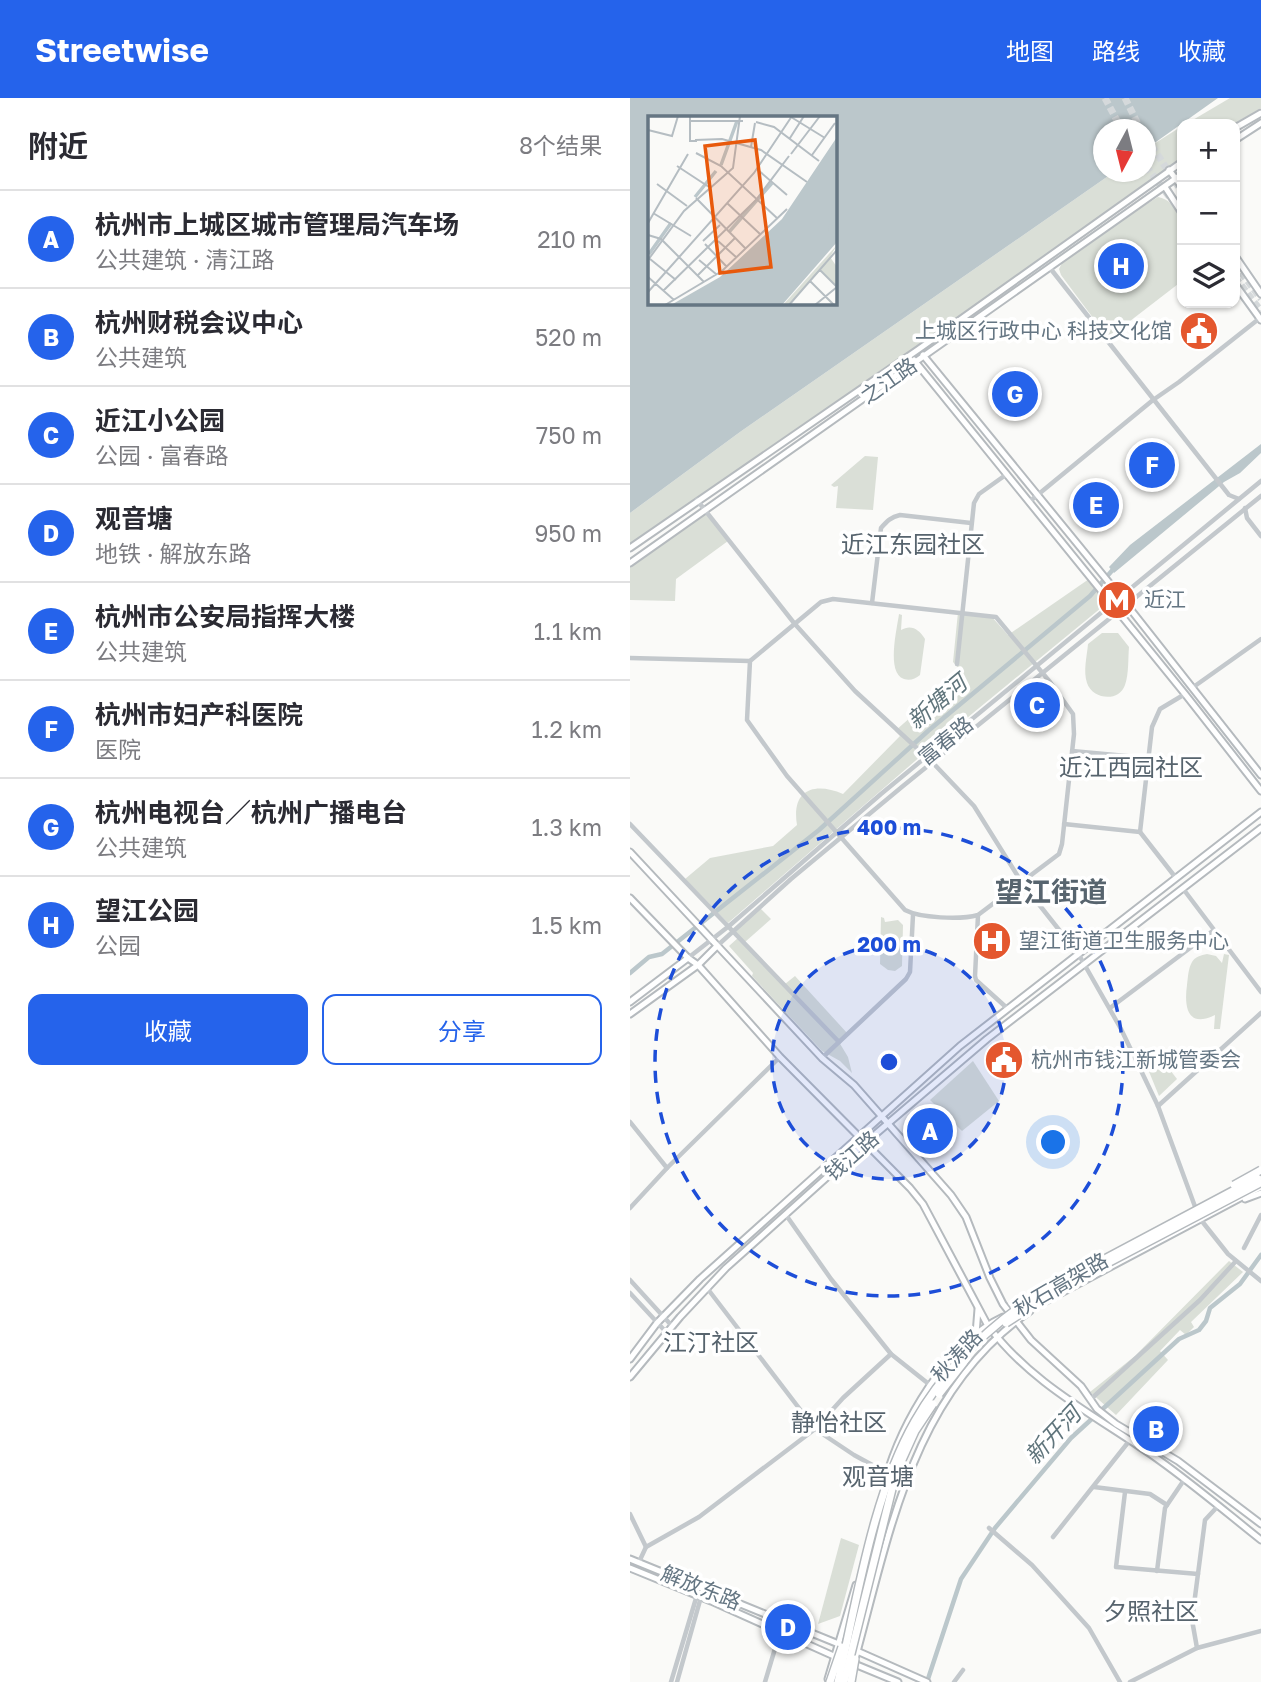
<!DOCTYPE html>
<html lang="zh">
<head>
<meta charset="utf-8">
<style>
	body { margin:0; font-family:"Golos Text","Noto Sans SC",sans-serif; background:#f2f2f3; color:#2b2b33 }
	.controls { position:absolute; right:21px; top:21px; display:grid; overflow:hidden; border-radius:14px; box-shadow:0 2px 5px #0004 }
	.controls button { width:63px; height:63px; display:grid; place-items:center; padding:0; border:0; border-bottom:2px solid #e1e1e2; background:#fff; color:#2b2b33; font:35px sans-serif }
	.compass { position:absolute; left:463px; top:21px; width:63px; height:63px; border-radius:50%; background:#fff; box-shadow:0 2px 5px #0004; rotate:187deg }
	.you { position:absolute; left:424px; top:1045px; width:24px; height:24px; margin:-18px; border:5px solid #fff; border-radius:50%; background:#1a73e8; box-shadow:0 0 0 10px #1a73e833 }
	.badge { display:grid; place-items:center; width:46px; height:46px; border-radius:50%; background:#2563eb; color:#fff; font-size:23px; font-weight:700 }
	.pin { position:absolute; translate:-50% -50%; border:4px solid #fff; box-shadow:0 2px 7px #0006 }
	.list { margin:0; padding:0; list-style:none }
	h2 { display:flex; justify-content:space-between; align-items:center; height:91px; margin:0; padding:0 28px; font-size:30px }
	h2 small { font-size:23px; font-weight:400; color:#7c7c81 }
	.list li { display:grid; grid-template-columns:46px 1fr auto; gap:21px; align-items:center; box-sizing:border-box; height:98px; padding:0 28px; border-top:2px solid #e1e1e2 }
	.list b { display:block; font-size:26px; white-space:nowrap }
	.list p { margin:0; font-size:23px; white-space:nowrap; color:#7c7c81 }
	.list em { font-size:23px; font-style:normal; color:#7c7c81 }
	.actions { display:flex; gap:14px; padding:21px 28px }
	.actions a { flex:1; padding:16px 0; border:2px solid #2563eb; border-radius:14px; text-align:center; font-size:24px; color:#2563eb }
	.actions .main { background:#2563eb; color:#fff }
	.icon { flex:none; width:38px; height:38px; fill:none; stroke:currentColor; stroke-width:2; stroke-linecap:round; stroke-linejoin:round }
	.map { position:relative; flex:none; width:631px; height:1584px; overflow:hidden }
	header { display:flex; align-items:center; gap:42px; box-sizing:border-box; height:98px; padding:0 35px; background:#2563eb; color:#fff }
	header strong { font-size:33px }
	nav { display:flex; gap:38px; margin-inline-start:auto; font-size:24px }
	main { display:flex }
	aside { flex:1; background:#fff }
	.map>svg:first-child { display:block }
	.green { fill:#dadfd7 }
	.water { fill:#bbc7cb; fill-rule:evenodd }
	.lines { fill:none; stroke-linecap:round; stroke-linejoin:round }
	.canal { stroke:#bbc7cb; stroke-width:4.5 }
	.highway-tunnel { stroke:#d5d9db; stroke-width:7; stroke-dasharray:7 3.5; stroke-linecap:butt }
	.major-casing { stroke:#b5babe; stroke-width:9 }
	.minor { stroke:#c3c8cc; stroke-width:4.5 }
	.major { stroke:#fff; stroke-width:5 }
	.highway-bridge-casing { stroke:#b4b9bd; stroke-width:10; stroke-linecap:butt }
	.highway-bridge { stroke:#fff; stroke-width:7 }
	.ring { fill:none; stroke:#1d4ed8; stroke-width:3.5; stroke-dasharray:12 9 }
	.labels { text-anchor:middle; stroke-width:7; stroke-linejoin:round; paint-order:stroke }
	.poi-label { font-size:21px; fill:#657683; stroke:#fff; text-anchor:start }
	.street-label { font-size:21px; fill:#657683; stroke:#fff }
	.water-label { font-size:23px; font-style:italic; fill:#60757c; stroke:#fff }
	.quarter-label { font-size:24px; fill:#57646e; stroke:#fff }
	.district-label { font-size:28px; font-weight:bold; fill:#57646e; stroke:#fff }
	.inset-river { fill:none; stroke:#bbc7cb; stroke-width:3.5 }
	.inset-road { fill:none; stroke:#b5bdc2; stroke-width:2 }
	.view { fill:#e8590c; fill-opacity:0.15; stroke:#e8590c; stroke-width:3.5 }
	.inset-edge { fill:none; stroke:#657683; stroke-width:3.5 }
	.centre { fill:#1d4ed8; stroke:#fff; stroke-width:3.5 }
	.ring-label { font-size:21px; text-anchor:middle; font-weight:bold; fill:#1d4ed8; stroke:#fff; stroke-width:7; stroke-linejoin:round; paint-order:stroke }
</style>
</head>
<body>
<header>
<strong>Streetwise</strong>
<nav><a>地图</a><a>路线</a><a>收藏</a></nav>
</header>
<main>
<aside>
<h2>附近<small>8个结果</small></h2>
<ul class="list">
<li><span class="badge">A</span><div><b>杭州市上城区城市管理局汽车场</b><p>公共建筑 · 清江路</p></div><em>210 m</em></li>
<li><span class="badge">B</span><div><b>杭州财税会议中心</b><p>公共建筑</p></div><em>520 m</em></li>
<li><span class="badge">C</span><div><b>近江小公园</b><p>公园 · 富春路</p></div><em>750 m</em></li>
<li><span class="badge">D</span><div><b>观音塘</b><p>地铁 · 解放东路</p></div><em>950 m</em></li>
<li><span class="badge">E</span><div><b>杭州市公安局指挥大楼</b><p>公共建筑</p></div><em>1.1 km</em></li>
<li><span class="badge">F</span><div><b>杭州市妇产科医院</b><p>医院</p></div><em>1.2 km</em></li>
<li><span class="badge">G</span><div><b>杭州电视台／杭州广播电台</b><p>公共建筑</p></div><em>1.3 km</em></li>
<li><span class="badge">H</span><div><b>望江公园</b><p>公园</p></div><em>1.5 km</em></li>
</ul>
<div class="actions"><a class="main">收藏</a><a>分享</a></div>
</aside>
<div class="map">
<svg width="631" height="1584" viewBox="0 0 631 1584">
	<rect width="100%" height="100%" fill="#fafaf8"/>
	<!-- green -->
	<g class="green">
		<polygon points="600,0 631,0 631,10 604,26 556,26"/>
		<polygon points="552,28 552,61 280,258 0,449 0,415 110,334 484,74 516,74 516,51"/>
		<path d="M528,99C560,105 552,159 552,183L478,240L431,177L429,171L432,165L470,135Z"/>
		<polygon points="235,358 248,359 243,412 206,410 208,388 204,389 201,387"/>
		<polygon points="75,413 98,443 46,481 45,503 0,502 0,465"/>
		<path d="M459,481L477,505L292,657L98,825L55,781L80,760L143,748L167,727C161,691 185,684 213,696L270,638L265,633L332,574L323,564L328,514L361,518L378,537Z"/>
		<path d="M269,516L272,517L271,532C281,526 289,531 295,541L290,577C285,581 280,583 274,581C256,575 267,531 269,516Z"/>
		<path d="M472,535H488L499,549C498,560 499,576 495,587C489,605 462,601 457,585C453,573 457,558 458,546Z"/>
		<polygon points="411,580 434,611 414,626 398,628 381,604"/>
		<polygon points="130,810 141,821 115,844 155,886 165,878 218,936 209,944 218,959 222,975 210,963 192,953 122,878 123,875 99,848 109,839 103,833"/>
		<polygon points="251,819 254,820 255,824 268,822 273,827 272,868 265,873 258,872 250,866"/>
		<path d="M577,856L586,858L592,865L594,856L599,857L590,931H584L585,917C557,931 554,908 557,887C558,880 558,871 562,864C565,859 571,857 577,856Z"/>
		<polygon points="527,955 547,981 529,998 513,959"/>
		<polygon points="343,963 369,1003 332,1033 300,1002"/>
		<polygon points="599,1163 613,1174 561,1224 564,1229 556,1237 550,1232 530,1253 538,1262 486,1317 460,1294 505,1258"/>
		<polygon points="211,1440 229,1447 210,1518 188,1526"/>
	</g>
	<!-- water -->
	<g class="water">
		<path d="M0,0H588L516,51V32H474V74H484L110,334L0,415ZM19,19H205V205H19Z"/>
		<polygon points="631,346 631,355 610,375 594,384 484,475 479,469 500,447"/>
	</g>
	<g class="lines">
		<!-- canal -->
		<g class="canal">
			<polyline points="0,875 19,859 32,856 189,732 298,633 460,498 486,468"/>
			<polyline points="297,1584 331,1481 365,1430 441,1340 549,1241 569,1232 576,1223 580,1210 610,1186 631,1157"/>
		</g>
		<!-- highway-tunnel -->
		<g class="highway-tunnel">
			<polyline points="475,0 492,32"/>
			<polyline points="495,0 511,32"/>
			<polyline points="516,39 552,94"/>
			<polyline points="516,68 541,101"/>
			<polyline points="605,166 631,201"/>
			<polyline points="605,179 631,213"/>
		</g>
		<!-- major casing -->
		<g class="major-casing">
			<g id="major">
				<polyline points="605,30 631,15"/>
				<polyline points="605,42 631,25"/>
				<polyline points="539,72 552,89"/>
				<polyline points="535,89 552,115"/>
				<polyline points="605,158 631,196"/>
				<polyline points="605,186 631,222"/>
				<polyline points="293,257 490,498 631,677"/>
				<polyline points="284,262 555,596 631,693"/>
				<polyline points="0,450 289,251 552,64"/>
				<polyline points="0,465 552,76"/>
				<polyline points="0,754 192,960 224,987 321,1097 336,1119 360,1180 373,1206 401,1242 451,1288 467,1311 486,1326 548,1363 631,1426"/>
				<path d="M0,800L58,860L68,867L150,959L280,1090L293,1106L357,1226C400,1286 470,1320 529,1362C564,1387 597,1415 631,1442"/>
				<polyline points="0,904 58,860"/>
				<polyline points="0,916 68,867 86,849"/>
				<polyline points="615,1101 631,1095"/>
				<polyline points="414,1204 631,1089"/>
				<polyline points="346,1236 348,1211"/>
				<polyline points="0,1261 27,1225 70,1181 330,948 631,714"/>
				<polyline points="0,1279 50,1219 96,1170 235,1045 357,941 631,730"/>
				<path d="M255,1383C271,1325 317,1245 373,1219"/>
				<polyline points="0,1461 211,1547"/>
				<polyline points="0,1470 81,1503 206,1559"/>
				<polyline points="227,1553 297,1584"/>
				<path d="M225,1561C260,1434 283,1294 400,1213"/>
				<polyline points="222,1565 268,1584"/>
				<polyline points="198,1581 226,1487"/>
			</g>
		</g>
		<!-- minor -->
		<g class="minor">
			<polyline points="420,170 599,397 609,401"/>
			<polyline points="67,402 164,525 225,593 303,665 344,708 392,785 449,857 491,931 528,1008 567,1114"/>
			<polyline points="399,404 523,302 549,284 630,220"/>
			<polyline points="615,410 617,420 631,438"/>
			<path d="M203,501L366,519L420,584L443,616L444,636L432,746L429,756L348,817C330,822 290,820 275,812L157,678L117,622L120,563L191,504Z"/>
			<path d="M242,505L251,430C257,423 261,419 270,417L341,425"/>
			<polyline points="0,560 120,563"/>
			<polyline points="327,566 344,405 349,396 377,376"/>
			<polyline points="562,590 631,541"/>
			<polyline points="442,653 518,660"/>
			<polyline points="0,726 209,944"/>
			<polyline points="434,726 510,734"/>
			<polyline points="510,734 522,629 530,611 555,596"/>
			<polyline points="510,734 546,780"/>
			<polyline points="554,792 631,894"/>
			<polyline points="348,817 345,878 346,882 377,910"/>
			<polyline points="87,848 161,781 273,688 631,398"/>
			<polyline points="58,860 99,828 251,696 631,383"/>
			<polyline points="480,910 584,832"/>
			<polyline points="192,960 276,881 280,874 283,817"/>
			<polyline points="528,1008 631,915"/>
			<polyline points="0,1024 37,1070"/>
			<polyline points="0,1110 37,1070 150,959"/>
			<polyline points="156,1117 201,1181 261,1256 300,1287"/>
			<polyline points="571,1122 598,1156 631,1183"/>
			<polyline points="614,1150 631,1117"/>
			<polyline points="0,1182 42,1228"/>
			<polyline points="77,1190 185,1331 224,1357 257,1375"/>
			<polyline points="0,1195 36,1234"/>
			<polyline points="461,1301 570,1202 606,1163"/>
			<polyline points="464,1389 520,1396 537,1407"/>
			<polyline points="495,1394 486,1469 568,1476"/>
			<polyline points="0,1416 16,1449"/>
			<polyline points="359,1430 402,1467 459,1530 490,1584"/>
			<polyline points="423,1439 500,1342"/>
			<polyline points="9,1464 16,1449 69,1419 185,1331 213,1300 261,1256"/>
			<polyline points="527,1473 535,1410 554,1382"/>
			<polyline points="567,1550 562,1522 575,1422 588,1408"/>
			<polyline points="41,1584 67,1497"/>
			<polyline points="47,1584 71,1499"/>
			<polyline points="135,1584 150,1534"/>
			<polyline points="324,1584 333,1572"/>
			<polyline points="500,1584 567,1550 631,1533"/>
		</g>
		<!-- major -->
		<use href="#major" class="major"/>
		<!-- highway-bridge casing -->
		<g class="highway-bridge-casing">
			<g id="highway-bridge">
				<polyline points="604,1087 631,1072"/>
				<polyline points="376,1225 432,1189 630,1085"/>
				<polyline points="309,1296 334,1264"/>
				<polyline points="200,1584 212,1549"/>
				<path d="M208,1584C227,1502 243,1396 285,1323C314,1272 358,1229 407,1197L627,1080"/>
				<polyline points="214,1584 266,1375 285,1333 303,1306"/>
				<polyline points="221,1584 225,1561"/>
			</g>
		</g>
		<!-- highway-bridge -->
		<use href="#highway-bridge" class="highway-bridge"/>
	</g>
	<!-- distance rings -->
	<circle cx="259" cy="964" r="117" fill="#1d4ed8" fill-opacity=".12"/>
	<g class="ring">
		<circle cx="259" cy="964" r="117"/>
		<circle cx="259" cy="964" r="234"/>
	</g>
	<!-- icons -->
	<defs>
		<g id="civic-disc" transform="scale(2.0125)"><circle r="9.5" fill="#e4572e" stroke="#fff"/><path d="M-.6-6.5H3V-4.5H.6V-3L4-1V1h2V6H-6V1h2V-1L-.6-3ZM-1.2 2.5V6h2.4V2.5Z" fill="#fff"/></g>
		<g id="metro-disc" transform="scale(2.0125)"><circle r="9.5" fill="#e4572e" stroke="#fff"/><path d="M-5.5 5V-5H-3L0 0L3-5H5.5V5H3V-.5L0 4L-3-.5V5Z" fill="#fff"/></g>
		<g id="hospital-disc" transform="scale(2.0125)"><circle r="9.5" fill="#e4572e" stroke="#fff"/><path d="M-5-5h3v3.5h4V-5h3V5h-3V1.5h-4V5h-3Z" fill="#fff"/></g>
	</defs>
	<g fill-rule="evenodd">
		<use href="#civic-disc" x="569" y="233"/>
		<use href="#metro-disc" x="487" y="502"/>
		<use href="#hospital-disc" x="362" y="843"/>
		<use href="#civic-disc" x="374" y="962"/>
	</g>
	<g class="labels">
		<!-- poi labels -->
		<g class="poi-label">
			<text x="542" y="240" text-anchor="end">上城区行政中心 科技文化馆</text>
			<text x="514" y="509">近江</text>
			<text x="389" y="850">望江街道卫生服务中心</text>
			<text x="401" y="969">杭州市钱江新城管委会</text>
		</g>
		<!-- street labels -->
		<g class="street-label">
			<text transform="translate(259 283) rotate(-35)" y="7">之江路</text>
			<text transform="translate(316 643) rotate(-39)" y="7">富春路</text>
			<text transform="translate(222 1058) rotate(-41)" y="7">钱江路</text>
			<text transform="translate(431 1187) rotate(-30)" y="7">秋石高架路</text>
			<text transform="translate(327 1258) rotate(-47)" y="7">秋涛路</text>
			<text transform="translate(71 1490) rotate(22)" y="7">解放东路</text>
		</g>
		<!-- water labels -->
		<g class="water-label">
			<text transform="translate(307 604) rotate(-40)" y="8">新塘河</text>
			<text transform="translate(423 1337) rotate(-47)" y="8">新开河</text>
		</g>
		<!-- quarter labels -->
		<g class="quarter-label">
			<text x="283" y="455">近江东园社区</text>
			<text x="501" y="678">近江西园社区</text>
			<text x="81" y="1253">江汀社区</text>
			<text x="209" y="1333">静怡社区</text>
			<text x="248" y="1387">观音塘</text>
			<text x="521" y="1522">夕照社区</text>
		</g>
		<!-- district labels -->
		<g class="district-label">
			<text x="421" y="804">望江街道</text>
		</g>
	</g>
	<!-- overview -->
	<g transform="translate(18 18)">
		<rect width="189" height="189" fill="#fafaf8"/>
		<path d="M189,129L182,141L189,151V170L173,154L140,189H135Z" fill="#dadfd7"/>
		<path d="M189,21V126L134,189H23L72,161L134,103Z" fill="#bbc7cb"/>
		<path class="inset-river" d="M73,49L89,5M47,81L68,55M81,116L124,67M187,120L182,114L189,76M1,138L23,107"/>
		<path class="inset-road" d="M42,0V25H49M143,1L177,22M42,5H95M108,6L126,11L171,45M0,14L24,20L30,0M142,22L156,0M47,24L74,23L113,34L159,66M103,31L107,7M48,37L73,50L130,103M143,38L172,0M164,39L187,7M29,50L61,71M110,54L139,79M9,68L39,90M48,82L98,133M108,84L141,40M79,87L112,118M5,97L43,120M0,107L40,38M0,119L13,123L56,166M55,125L72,109M70,125L88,141M57,128L79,151M2,143L28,164M0,144L36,95L85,52L92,0M51,144L68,158M172,154L189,171M50,159L87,122M0,161L26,184M162,165L186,189M15,175L108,84M0,176L106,57L144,0M17,189L74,155L139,93M141,189L189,134M167,189L189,171"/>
		<path class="view" d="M107,24L123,151L72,157L57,30Z"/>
		<rect width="189" height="189" class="inset-edge"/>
	</g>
	<circle cx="259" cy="964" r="10" class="centre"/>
	<g class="ring-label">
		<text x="259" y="737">400 m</text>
		<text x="259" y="854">200 m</text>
	</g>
</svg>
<div class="controls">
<button>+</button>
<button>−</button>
<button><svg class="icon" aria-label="layers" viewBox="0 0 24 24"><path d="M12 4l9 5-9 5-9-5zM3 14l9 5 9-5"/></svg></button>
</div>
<svg class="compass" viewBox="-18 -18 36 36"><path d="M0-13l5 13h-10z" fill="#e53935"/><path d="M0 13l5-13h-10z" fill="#7c7c81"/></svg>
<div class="you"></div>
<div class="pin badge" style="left:300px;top:1033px">A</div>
<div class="pin badge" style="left:526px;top:1331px">B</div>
<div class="pin badge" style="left:407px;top:607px">C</div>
<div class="pin badge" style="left:158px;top:1529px">D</div>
<div class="pin badge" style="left:466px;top:407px">E</div>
<div class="pin badge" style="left:522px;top:367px">F</div>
<div class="pin badge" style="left:385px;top:296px">G</div>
<div class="pin badge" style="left:491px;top:168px">H</div>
</div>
</main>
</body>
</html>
